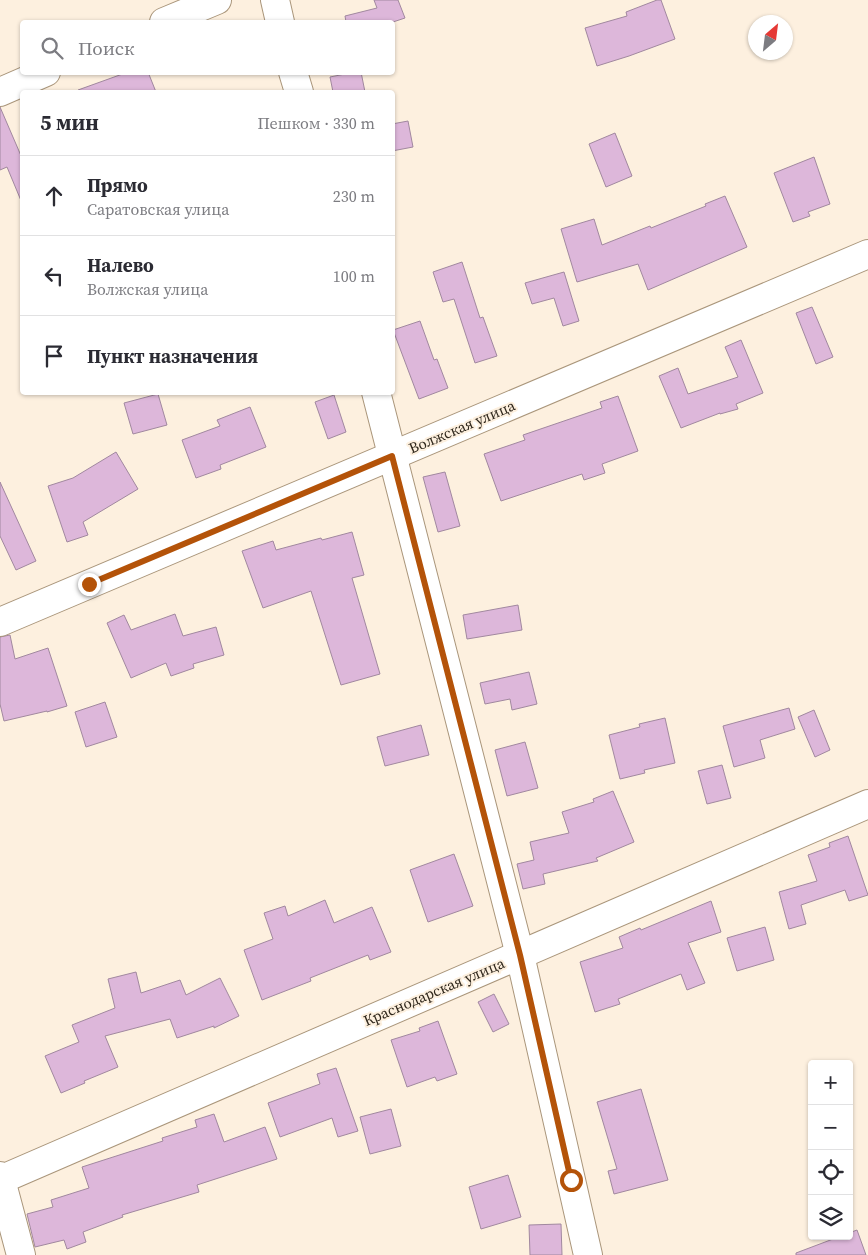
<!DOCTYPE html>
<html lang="ru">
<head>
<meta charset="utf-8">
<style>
	body { margin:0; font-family:"Source Serif 4",serif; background:#f2f2f3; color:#2b2b33 }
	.controls { position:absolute; right:15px; bottom:15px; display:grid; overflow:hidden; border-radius:5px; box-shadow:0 1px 4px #0004 }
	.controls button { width:45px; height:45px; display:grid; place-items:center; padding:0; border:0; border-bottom:1px solid #e1e1e2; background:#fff; color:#2b2b33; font:25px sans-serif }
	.compass { position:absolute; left:748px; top:15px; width:45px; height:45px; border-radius:50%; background:#fff; box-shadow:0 1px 4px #0004; rotate:28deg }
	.stop { position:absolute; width:15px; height:15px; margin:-11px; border:4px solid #b45309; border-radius:50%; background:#fff }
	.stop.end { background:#b45309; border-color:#fff; box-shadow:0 1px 5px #0008 }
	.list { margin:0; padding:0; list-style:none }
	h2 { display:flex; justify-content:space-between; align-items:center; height:65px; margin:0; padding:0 20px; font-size:21px }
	h2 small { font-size:16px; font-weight:400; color:#7c7c81 }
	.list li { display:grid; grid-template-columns:32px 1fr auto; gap:15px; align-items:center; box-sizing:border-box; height:80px; padding:0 20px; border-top:1px solid #e1e1e2 }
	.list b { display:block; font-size:19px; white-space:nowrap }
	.list p { margin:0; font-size:16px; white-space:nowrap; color:#7c7c81 }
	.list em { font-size:16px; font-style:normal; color:#7c7c81 }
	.icon { flex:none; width:28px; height:28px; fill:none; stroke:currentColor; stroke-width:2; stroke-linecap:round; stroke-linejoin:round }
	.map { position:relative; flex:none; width:868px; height:1255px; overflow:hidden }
	.search { position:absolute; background:#fff; box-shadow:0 1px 4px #0004; left:20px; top:20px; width:375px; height:55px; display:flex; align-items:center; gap:12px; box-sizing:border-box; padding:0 18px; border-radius:5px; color:#7c7c81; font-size:19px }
	.panel { position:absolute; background:#fff; box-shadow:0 1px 4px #0004; left:20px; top:90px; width:375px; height:305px; border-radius:5px }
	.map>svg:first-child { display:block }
	.building { fill:#ddb7da; stroke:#a1889f }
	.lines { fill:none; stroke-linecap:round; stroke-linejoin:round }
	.minor-casing { stroke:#aa967b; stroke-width:30 }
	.minor { stroke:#fff; stroke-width:28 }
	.route { stroke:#b45309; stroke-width:6 }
	.labels { text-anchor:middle; stroke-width:4; stroke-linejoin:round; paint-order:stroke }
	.street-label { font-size:15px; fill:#2f271c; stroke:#fdf0df }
</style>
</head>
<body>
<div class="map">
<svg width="868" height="1255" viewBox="0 0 868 1255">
	<rect width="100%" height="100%" fill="#fdf0df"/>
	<!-- building -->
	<g class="building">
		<polygon points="374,0 398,0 405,18 393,22 346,22 345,16 377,8"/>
		<polygon points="657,0 661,0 675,39 629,56 597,66 585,28 627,16 626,12"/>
		<polygon points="128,72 148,72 156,92 79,92 78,90"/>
		<polygon points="355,72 361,72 365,92 333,92 330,77"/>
		<polygon points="0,107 22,158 22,203 7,167 0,170"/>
		<polygon points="408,121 413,147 392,151 392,124"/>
		<polygon points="615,133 632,176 606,187 589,144"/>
		<polygon points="814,157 830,204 808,212 810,216 793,222 774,173"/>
		<polygon points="725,196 747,247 648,290 638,264 577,282 561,229 594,219 602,245 650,226 651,228 706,206 705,204"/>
		<polygon points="462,262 480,318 483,317 497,356 475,363 454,299 443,302 433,272"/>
		<polygon points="564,272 579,321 563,326 554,298 532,304 525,283"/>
		<polygon points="812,307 833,357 816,364 796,313"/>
		<polygon points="420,321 434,360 437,359 448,388 419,399 393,330"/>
		<polygon points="741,340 763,393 736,404 738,409 720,414 720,413 681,428 659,376 678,368 688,394 738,377 725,347"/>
		<polygon points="158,394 167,425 133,434 124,403"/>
		<polygon points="334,395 346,432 328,439 315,402"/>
		<polygon points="618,396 638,451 602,464 605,473 584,480 582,474 501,501 484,454 525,440 523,435 602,408 600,402"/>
		<polygon points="250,407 266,447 220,465 221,469 196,478 182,440 220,426 217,420"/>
		<polygon points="116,452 138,489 83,522 88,535 67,542 48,486 73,478"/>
		<polygon points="445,472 460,526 438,532 423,477"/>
		<polygon points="0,482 36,561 16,570 0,536"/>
		<polygon points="352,532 364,575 352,578 380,674 341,685 311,591 263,608 242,551 273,541 276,550 321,538 322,540"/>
		<polygon points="518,605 522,630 467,639 463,615"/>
		<polygon points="175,614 183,636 216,627 224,655 193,664 194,668 171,676 166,663 131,678 107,623 124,615 131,630"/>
		<polygon points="10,635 15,659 48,648 67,706 47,712 47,711 4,721 0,704 0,637"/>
		<polygon points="529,672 537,704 512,710 510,699 485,704 480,683"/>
		<polygon points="105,702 117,737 86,747 75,712"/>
		<polygon points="789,708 795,729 760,740 765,758 734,767 723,726"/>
		<polygon points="814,710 830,750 815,757 798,717"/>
		<polygon points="665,718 675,763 644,770 645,773 620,779 609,735 640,727 639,724"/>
		<polygon points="421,725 429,755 385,766 377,737"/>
		<polygon points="525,742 538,788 507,796 495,750"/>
		<polygon points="722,765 731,798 707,804 698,771"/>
		<polygon points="613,791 634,842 596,858 598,861 543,874 545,884 523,889 517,864 534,860 530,842 569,833 562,812 594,802 593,799"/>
		<polygon points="848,836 868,895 849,901 845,890 801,905 806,924 789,929 779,892 817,881 808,855 830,847 829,843"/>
		<polygon points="454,854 473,906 428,922 410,870"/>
		<polygon points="325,900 334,923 372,907 391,952 370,960 368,955 310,978 311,981 262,1000 244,950 273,939 264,913 285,906 288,916"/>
		<polygon points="711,901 721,932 688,943 705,983 687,990 681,974 618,999 620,1004 595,1012 580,962 623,948 619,937 640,928 641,930"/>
		<polygon points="765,927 774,960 737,971 727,938"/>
		<polygon points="136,972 141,993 180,980 186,995 220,978 239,1016 214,1028 214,1026 177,1038 170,1019 105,1036 118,1067 84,1081 85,1083 61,1093 45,1056 79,1042 72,1025 115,1008 108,979"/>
		<polygon points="494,994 509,1024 493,1032 478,1002"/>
		<polygon points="438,1021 457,1074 437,1081 435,1077 407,1087 391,1040 420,1031 419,1028"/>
		<polygon points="336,1068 358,1131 338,1137 332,1118 280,1137 268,1103 320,1084 317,1074"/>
		<polygon points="641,1089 668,1180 614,1194 608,1171 617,1169 597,1102"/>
		<polygon points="391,1109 401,1146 370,1154 360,1117"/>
		<polygon points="214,1114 224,1142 265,1127 277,1159 197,1185 199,1192 122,1215 123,1217 83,1232 86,1242 67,1249 64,1240 35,1247 27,1214 53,1207 51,1200 89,1188 82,1167 163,1141 162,1138 197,1127 195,1120"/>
		<polygon points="508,1175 521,1217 481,1229 469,1187"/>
		<polygon points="561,1224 562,1255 530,1255 529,1225"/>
		<polygon points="857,1230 866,1255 796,1255 796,1253 841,1236 849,1236 849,1233"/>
	</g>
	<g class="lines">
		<!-- minor casing -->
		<g class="minor-casing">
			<g id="minor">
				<polyline points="275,0 280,22"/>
				<polyline points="164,22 217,0"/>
				<polyline points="293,72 299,92"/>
				<polyline points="0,92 46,72"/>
				<polyline points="376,392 520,955 588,1255"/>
				<polyline points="0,622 868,254"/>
				<polyline points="0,1176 21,1255"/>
				<polyline points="0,1180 868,804"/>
			</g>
		</g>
		<!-- minor -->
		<use href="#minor" class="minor"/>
	</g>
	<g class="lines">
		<!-- route -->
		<polyline class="route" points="89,584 392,456 520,955 571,1180"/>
	</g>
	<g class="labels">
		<!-- street labels -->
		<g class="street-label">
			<text transform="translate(462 427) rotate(-23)" y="5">Волжская улица</text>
			<text transform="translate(434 992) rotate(-23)" y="5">Краснодарская улица</text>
		</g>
	</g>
</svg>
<div class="controls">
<button>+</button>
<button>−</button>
<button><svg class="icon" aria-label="locate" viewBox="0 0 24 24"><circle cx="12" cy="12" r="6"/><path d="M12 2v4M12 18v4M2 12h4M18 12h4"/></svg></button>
<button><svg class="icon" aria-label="layers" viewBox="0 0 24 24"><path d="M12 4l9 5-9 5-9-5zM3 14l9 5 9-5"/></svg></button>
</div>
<svg class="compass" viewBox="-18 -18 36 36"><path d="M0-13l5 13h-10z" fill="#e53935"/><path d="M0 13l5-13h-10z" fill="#7c7c81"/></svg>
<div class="stop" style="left:571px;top:1180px"></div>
<div class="stop end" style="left:89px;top:584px"></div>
<div class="search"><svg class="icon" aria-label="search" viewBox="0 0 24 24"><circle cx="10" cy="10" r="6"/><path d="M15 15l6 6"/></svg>Поиск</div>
<section class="panel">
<h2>5 мин<small>Пешком · 330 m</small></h2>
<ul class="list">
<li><svg class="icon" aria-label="ahead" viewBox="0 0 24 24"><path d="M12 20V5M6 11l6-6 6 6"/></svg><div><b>Прямо</b><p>Саратовская улица</p></div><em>230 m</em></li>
<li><svg class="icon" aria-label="left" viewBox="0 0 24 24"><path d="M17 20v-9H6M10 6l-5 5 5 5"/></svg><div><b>Налево</b><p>Волжская улица</p></div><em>100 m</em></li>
<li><svg class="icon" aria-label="arrive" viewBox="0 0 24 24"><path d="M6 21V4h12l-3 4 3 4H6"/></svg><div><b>Пункт назначения</b></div></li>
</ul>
</section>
</div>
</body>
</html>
